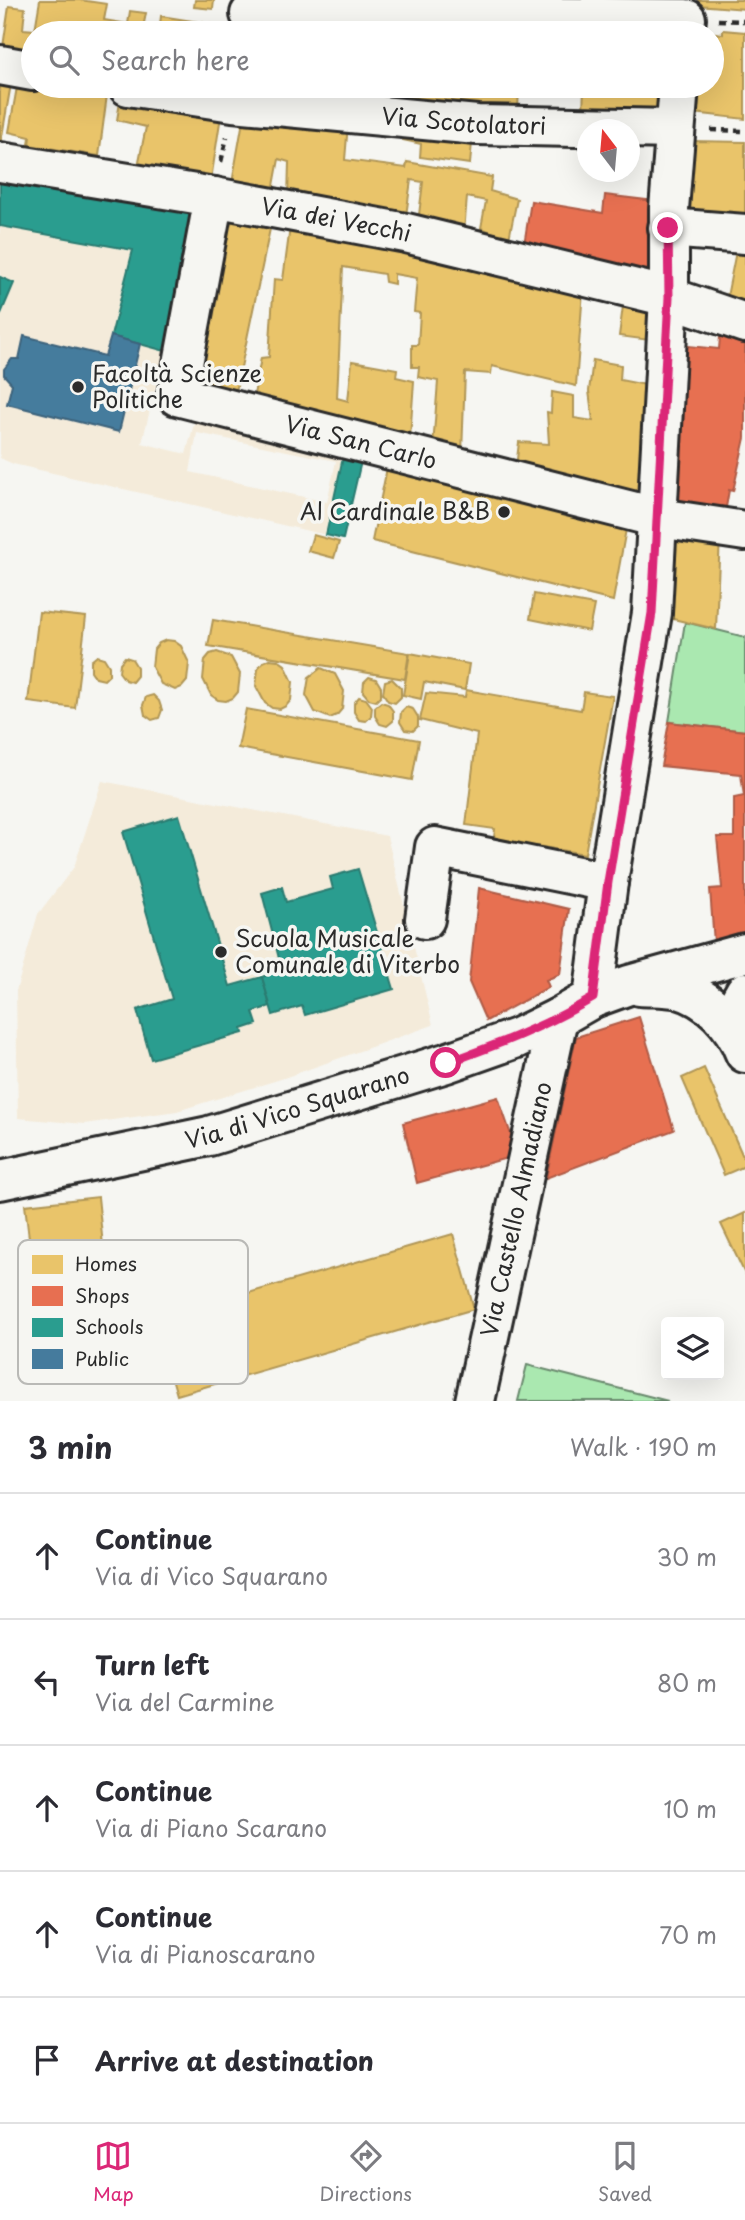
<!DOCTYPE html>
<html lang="en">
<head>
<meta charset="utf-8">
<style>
	body { margin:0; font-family:"Playpen Sans",sans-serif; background:#f2f2f3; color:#2b2b33 }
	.controls { position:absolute; right:21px; bottom:21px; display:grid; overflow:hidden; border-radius:7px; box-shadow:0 7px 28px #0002 }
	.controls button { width:63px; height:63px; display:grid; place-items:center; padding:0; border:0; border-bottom:2px solid #e1e1e2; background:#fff; color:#2b2b33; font:35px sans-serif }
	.compass { position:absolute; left:577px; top:119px; width:63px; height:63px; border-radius:50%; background:#fff; box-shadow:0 7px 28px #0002; rotate:344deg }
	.stop { position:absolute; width:21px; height:21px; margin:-16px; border:5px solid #db2777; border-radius:50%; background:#fff }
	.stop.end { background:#db2777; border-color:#fff; box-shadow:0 2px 7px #0008 }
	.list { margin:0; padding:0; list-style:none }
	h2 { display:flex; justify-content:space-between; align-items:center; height:91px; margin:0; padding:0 28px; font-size:30px }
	h2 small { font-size:23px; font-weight:400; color:#7c7c81 }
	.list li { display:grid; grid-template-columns:46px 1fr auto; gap:21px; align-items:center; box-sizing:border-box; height:126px; padding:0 28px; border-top:2px solid #e1e1e2 }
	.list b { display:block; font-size:26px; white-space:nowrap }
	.list p { margin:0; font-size:23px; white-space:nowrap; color:#7c7c81 }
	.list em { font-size:23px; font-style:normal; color:#7c7c81 }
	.icon { flex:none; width:38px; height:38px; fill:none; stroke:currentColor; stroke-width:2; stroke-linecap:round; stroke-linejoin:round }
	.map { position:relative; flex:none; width:745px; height:1401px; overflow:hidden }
	.search { position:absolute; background:#fff; box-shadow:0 7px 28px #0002; left:21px; right:21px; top:21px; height:77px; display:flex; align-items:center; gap:18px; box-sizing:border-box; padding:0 24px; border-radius:38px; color:#7c7c81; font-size:26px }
	.sheet { height:721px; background:#fff }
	nav { display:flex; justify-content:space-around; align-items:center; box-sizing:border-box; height:98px; border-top:2px solid #e1e1e2; background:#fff; font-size:19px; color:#7c7c81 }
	nav a { display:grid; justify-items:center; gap:4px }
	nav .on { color:#db2777 }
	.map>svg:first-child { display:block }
	.built { fill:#f4ebda; fill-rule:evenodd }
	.green { fill:#aae8b0; stroke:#6a8a6e; stroke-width:2 }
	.homes { fill:#e9c46a; stroke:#b09657; stroke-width:2 }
	.shops { fill:#e76f51; stroke:#af5b46; stroke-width:2 }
	.schools { fill:#2a9d8f; stroke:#2a7b71; stroke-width:2 }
	.public { fill:#457b9d; stroke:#3d637b; stroke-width:2 }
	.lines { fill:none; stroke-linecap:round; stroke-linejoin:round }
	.minor-casing { stroke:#2b2b2b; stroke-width:44 }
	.major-casing { stroke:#2b2b2b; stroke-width:44 }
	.path { stroke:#2b2b2b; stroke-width:4.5; stroke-dasharray:7 5; stroke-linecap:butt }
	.minor { stroke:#f6f6f2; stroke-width:38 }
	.major { stroke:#f6f6f2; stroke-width:38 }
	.route { stroke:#db2777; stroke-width:9 }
	.poi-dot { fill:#2b2b2b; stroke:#f6f6f2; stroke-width:2.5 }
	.labels { text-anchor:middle; stroke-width:7; stroke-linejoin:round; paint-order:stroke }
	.street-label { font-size:23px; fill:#2b2b2b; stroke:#f6f6f2 }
	.poi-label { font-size:23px; fill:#2b2b2b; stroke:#f6f6f2; text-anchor:start }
	.key { fill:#f6f6f2; stroke:#b9b9b6; stroke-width:2 }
	.key-label { font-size:19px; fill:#2b2b2b }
</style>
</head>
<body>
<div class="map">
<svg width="745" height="1401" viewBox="0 0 745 1401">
	<rect width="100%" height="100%" fill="#f6f6f2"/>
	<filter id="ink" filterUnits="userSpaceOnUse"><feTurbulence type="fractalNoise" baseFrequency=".0143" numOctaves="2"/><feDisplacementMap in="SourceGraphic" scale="14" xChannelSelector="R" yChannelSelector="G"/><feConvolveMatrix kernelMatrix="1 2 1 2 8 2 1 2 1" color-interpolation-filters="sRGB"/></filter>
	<g filter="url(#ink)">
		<!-- built -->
		<g class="built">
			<path d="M0,176L200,208L176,354L164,352L142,443L186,454L195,420L344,453L326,535L13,464L0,458ZM197,433L336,461L327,502L190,472Z"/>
			<polygon points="102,781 387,836 433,1025 281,1079 177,1111 84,1124 18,1118 16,991 38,914 74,867"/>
		</g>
		<!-- green -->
		<g class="green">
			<polygon points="685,622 745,637 745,731 669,722"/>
			<polygon points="527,1365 668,1401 518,1401"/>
		</g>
		<!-- homes -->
		<g class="homes">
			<polygon points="40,0 80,0 107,4 104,20 128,24 130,11 146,13 142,33 33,33 33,55 32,51 3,47 9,6 25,8 23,29 35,30"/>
			<polygon points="195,0 214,0 213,9 194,7"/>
			<polygon points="698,0 745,0 745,9 698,5"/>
			<polygon points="161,16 230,27 229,33 159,33"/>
			<polygon points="723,30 745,32 745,119 694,113 696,86 712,86 712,33 699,33 699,31 723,34"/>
			<polygon points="0,76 12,78 0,148"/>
			<polygon points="19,76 33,86 108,87 99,156 29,145 30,137 9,132"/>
			<polygon points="230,86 328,86 327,101"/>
			<polygon points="400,86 519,86 518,111 400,108"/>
			<polygon points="584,86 669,86 666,117 583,113"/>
			<polygon points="121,96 222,109 211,180 137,171 146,127 117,120"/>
			<polygon points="244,115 348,124 345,160 406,168 407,162 492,177 490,191 517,199 509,239 481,228 486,201 467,197 464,232 418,223 423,182 411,180 405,223 288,198 289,162 279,159 273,191 232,183"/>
			<polygon points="404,126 473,132 470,164 420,157 421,144 403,140"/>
			<polygon points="691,141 745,142 745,220 688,215"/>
			<polygon points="219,215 271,224 235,396 184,384"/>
			<polygon points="290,227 583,290 576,386 492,366 491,374 465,372 462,454 433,447 438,381 418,377 419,367 412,367 412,345 418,345 420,313 414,312 417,278 394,274 394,284 385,282 384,274 343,267 337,398 348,401 352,361 397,369 396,377 414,381 410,438 253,400 261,358 269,357 274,279 283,280"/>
			<polygon points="738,241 745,242 745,313 725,307"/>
			<polygon points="623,306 653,309 649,340 619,336"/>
			<polygon points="593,360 621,365 620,380 646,385 645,502 516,468 519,442 549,444 547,412 551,413 552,392 574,396 574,418 593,421 589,391"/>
			<polygon points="388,463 626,529 613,601 372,541"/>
			<polygon points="673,532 720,536 716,629 660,616"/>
			<polygon points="313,535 339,542 334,558 308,551"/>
			<polygon points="534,594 594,605 589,631 530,619"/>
			<polygon points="39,612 86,617 75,708 28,702"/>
			<polygon points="213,620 409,653 405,679 208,646"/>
			<polygon points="166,640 174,641 181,646 189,663 187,681 182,687 175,690 161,684 152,667 154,649 159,643"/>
			<polygon points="217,652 231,657 240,674 238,692 233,698 226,701 218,700 211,695 203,679 205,660 210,654"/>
			<polygon points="410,653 469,664 465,690 424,682 421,699 403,695"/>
			<polygon points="97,656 104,658 109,666 109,675 104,680 96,678 91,671 91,661"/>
			<polygon points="125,657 132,659 137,667 137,676 132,682 125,680 119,672 120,663"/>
			<polygon points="270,659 278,660 285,665 293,682 291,700 286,706 280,709 272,708 265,703 256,686 258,668 263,662"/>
			<polygon points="321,668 335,674 344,691 342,709 337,715 330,718 315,712 306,695 309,677"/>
			<polygon points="369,677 376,679 381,687 381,696 376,701 369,699 363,692 364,682"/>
			<polygon points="392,679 401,688 401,697 395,703 388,701 383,693 385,681"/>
			<polygon points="466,690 581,710 584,692 613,696 585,854 537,846 536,853 493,846 495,829 466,825 477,734 420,720 426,693 465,697"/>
			<polygon points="153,695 159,701 162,710 159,718 152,720 145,715 143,705 146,697"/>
			<polygon points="359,697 366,699 372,707 371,716 366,721 359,720 354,712 354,703"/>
			<polygon points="381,702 388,704 393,711 393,721 387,726 380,724 375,716 375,707"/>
			<polygon points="406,707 413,709 418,717 418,726 413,731 405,730 400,722 401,712"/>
			<polygon points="246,709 419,740 412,780 238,748"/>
			<polygon points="704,1068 745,1161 745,1166 724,1175 682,1078"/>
			<polygon points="98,1197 104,1255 32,1263 25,1205"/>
			<polygon points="745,1213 745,1274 721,1224"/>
			<polygon points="453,1234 474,1309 177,1395 155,1320"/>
		</g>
		<!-- shops -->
		<g class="shops">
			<polygon points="605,195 654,201 651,274 523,251 531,201 603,213"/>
			<polygon points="721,325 745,332 745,438 733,491 729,490 724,519 675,509 679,345 719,349"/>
			<polygon points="669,722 745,731 745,935 714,943 710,889 722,888 717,837 734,837 734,798 744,796 741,774 661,766"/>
			<polygon points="479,888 569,909 560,974 546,980 549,987 486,1021 469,982"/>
			<polygon points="639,1017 674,1130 546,1178 576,1037"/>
			<polygon points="498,1097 518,1155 417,1183 403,1123"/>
		</g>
		<!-- schools -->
		<g class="schools">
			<polygon points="0,176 200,208 176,354 111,336 133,250 0,226"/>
			<polygon points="0,277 14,283 0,316"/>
			<polygon points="344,453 362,457 343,539 326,535"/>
			<polygon points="179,815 230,986 262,977 270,1006 253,1012 257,1024 242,1029 243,1033 151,1059 137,1010 172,999 123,832"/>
			<polygon points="358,869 394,989 305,1015 302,1006 273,1015 262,977 282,970 262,893 282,887 286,902 333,889 330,877"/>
		</g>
		<!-- public -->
		<polygon class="public" points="24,336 105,356 111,336 140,344 119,432 7,404 12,384 4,375 4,369 12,359 19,359"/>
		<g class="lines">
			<!-- minor casing -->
			<g class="minor-casing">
				<g id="minor">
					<polyline points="250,14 686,19"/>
					<polyline points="0,65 33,71"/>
					<path id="s1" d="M128,86L233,102L477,125L675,129"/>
					<path id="s2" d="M0,162L214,197L406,233L669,297L745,323"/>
					<path id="s3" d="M214,197L177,396L659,518L745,531"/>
					<polyline points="668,228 745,234"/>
					<polyline points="425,919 435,847 608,882"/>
					<polyline points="593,998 608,882 652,613 669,297 669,209 679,86"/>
					<path id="s4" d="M475,1401L558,1018"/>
				</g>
			</g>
			<!-- major casing -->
			<g class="major-casing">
				<g id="major">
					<path d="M640,986C652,987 667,986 679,989C710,998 734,1024 745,1053"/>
					<polyline points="738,1036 741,999 745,992"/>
					<path id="s5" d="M0,1180L209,1136L446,1063L517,1038L558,1018L593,998L629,985L745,953"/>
				</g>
			</g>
			<!-- path -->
			<g class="path">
				<polyline points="718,20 745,21"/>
				<polyline points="711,130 745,131"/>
				<polyline points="221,162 227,137"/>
			</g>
			<!-- minor -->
			<use href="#minor" class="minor"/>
			<!-- major -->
			<use href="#major" class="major"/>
		</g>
	</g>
	<g class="lines" filter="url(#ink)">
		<!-- route -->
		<path class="route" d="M446,1063C499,1044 544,1027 593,998L608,882L652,613L669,297L668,228"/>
	</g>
	<!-- markers -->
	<g class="poi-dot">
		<circle cx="78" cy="387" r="7"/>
		<circle cx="504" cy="512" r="7"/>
		<circle cx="221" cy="952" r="7"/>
	</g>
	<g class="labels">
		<!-- street labels -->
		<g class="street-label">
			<text dy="8" stroke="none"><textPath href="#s1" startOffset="338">Via Scotolatori</textPath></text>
			<text dy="8" stroke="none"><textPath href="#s2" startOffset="341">Via dei Vecchi</textPath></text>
			<text dy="8" stroke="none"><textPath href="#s3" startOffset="392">Via San Carlo</textPath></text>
			<text dy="8" stroke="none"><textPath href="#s5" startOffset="306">Via di Vico Squarano</textPath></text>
			<text dy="8" stroke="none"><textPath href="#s4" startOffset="196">Via Castello Almadiano</textPath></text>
		</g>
		<!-- poi labels -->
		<g class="poi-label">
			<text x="92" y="382">Facoltà Scienze<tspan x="92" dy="26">Politiche</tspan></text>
			<text x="490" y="520" text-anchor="end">Al Cardinale B&amp;B</text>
			<text x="235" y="947">Scuola Musicale<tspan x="235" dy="26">Comunale di Viterbo</tspan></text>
		</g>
	</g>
	<!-- legend -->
	<rect x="18" y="1240" width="230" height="144" rx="10" class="key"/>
	<rect x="32" y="1255" width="31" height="19" fill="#e9c46a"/>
	<rect x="32" y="1286" width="31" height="20" fill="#e76f51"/>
	<rect x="32" y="1318" width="31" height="19" fill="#2a9d8f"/>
	<rect x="32" y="1349" width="31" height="20" fill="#457b9d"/>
	<g class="key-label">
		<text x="75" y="1271">Homes</text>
		<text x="75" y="1303">Shops</text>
		<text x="75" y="1334">Schools</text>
		<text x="75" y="1366">Public</text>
	</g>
</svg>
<div class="controls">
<button><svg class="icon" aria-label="layers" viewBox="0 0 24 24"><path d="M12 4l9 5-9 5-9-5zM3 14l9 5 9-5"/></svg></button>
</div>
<svg class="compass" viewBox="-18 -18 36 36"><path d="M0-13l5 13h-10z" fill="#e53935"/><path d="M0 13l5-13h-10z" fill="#7c7c81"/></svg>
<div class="stop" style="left:446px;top:1063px"></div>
<div class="stop end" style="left:668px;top:228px"></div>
<div class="search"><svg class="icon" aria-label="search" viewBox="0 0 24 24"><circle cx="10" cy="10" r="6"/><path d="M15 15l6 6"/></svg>Search here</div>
</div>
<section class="sheet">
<h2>3 min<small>Walk · 190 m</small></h2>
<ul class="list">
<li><svg class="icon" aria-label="ahead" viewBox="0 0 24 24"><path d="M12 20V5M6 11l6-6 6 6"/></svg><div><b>Continue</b><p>Via di Vico Squarano</p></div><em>30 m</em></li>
<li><svg class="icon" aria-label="left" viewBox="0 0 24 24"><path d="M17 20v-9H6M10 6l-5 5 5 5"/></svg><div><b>Turn left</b><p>Via del Carmine</p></div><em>80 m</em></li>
<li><svg class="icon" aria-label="ahead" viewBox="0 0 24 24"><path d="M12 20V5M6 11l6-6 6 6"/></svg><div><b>Continue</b><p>Via di Piano Scarano</p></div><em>10 m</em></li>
<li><svg class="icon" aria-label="ahead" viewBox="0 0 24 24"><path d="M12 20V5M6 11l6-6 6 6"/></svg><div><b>Continue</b><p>Via di Pianoscarano</p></div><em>70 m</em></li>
<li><svg class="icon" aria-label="arrive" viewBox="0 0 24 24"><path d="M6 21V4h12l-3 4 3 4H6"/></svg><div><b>Arrive at destination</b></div></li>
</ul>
</section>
<nav>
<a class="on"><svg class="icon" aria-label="map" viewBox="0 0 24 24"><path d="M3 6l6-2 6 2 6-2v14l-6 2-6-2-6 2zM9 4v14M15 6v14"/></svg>Map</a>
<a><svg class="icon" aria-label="directions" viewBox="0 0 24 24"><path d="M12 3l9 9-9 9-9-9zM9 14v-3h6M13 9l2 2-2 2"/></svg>Directions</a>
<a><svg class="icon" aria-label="saved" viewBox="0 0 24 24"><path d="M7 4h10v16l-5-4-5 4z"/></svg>Saved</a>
</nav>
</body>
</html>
